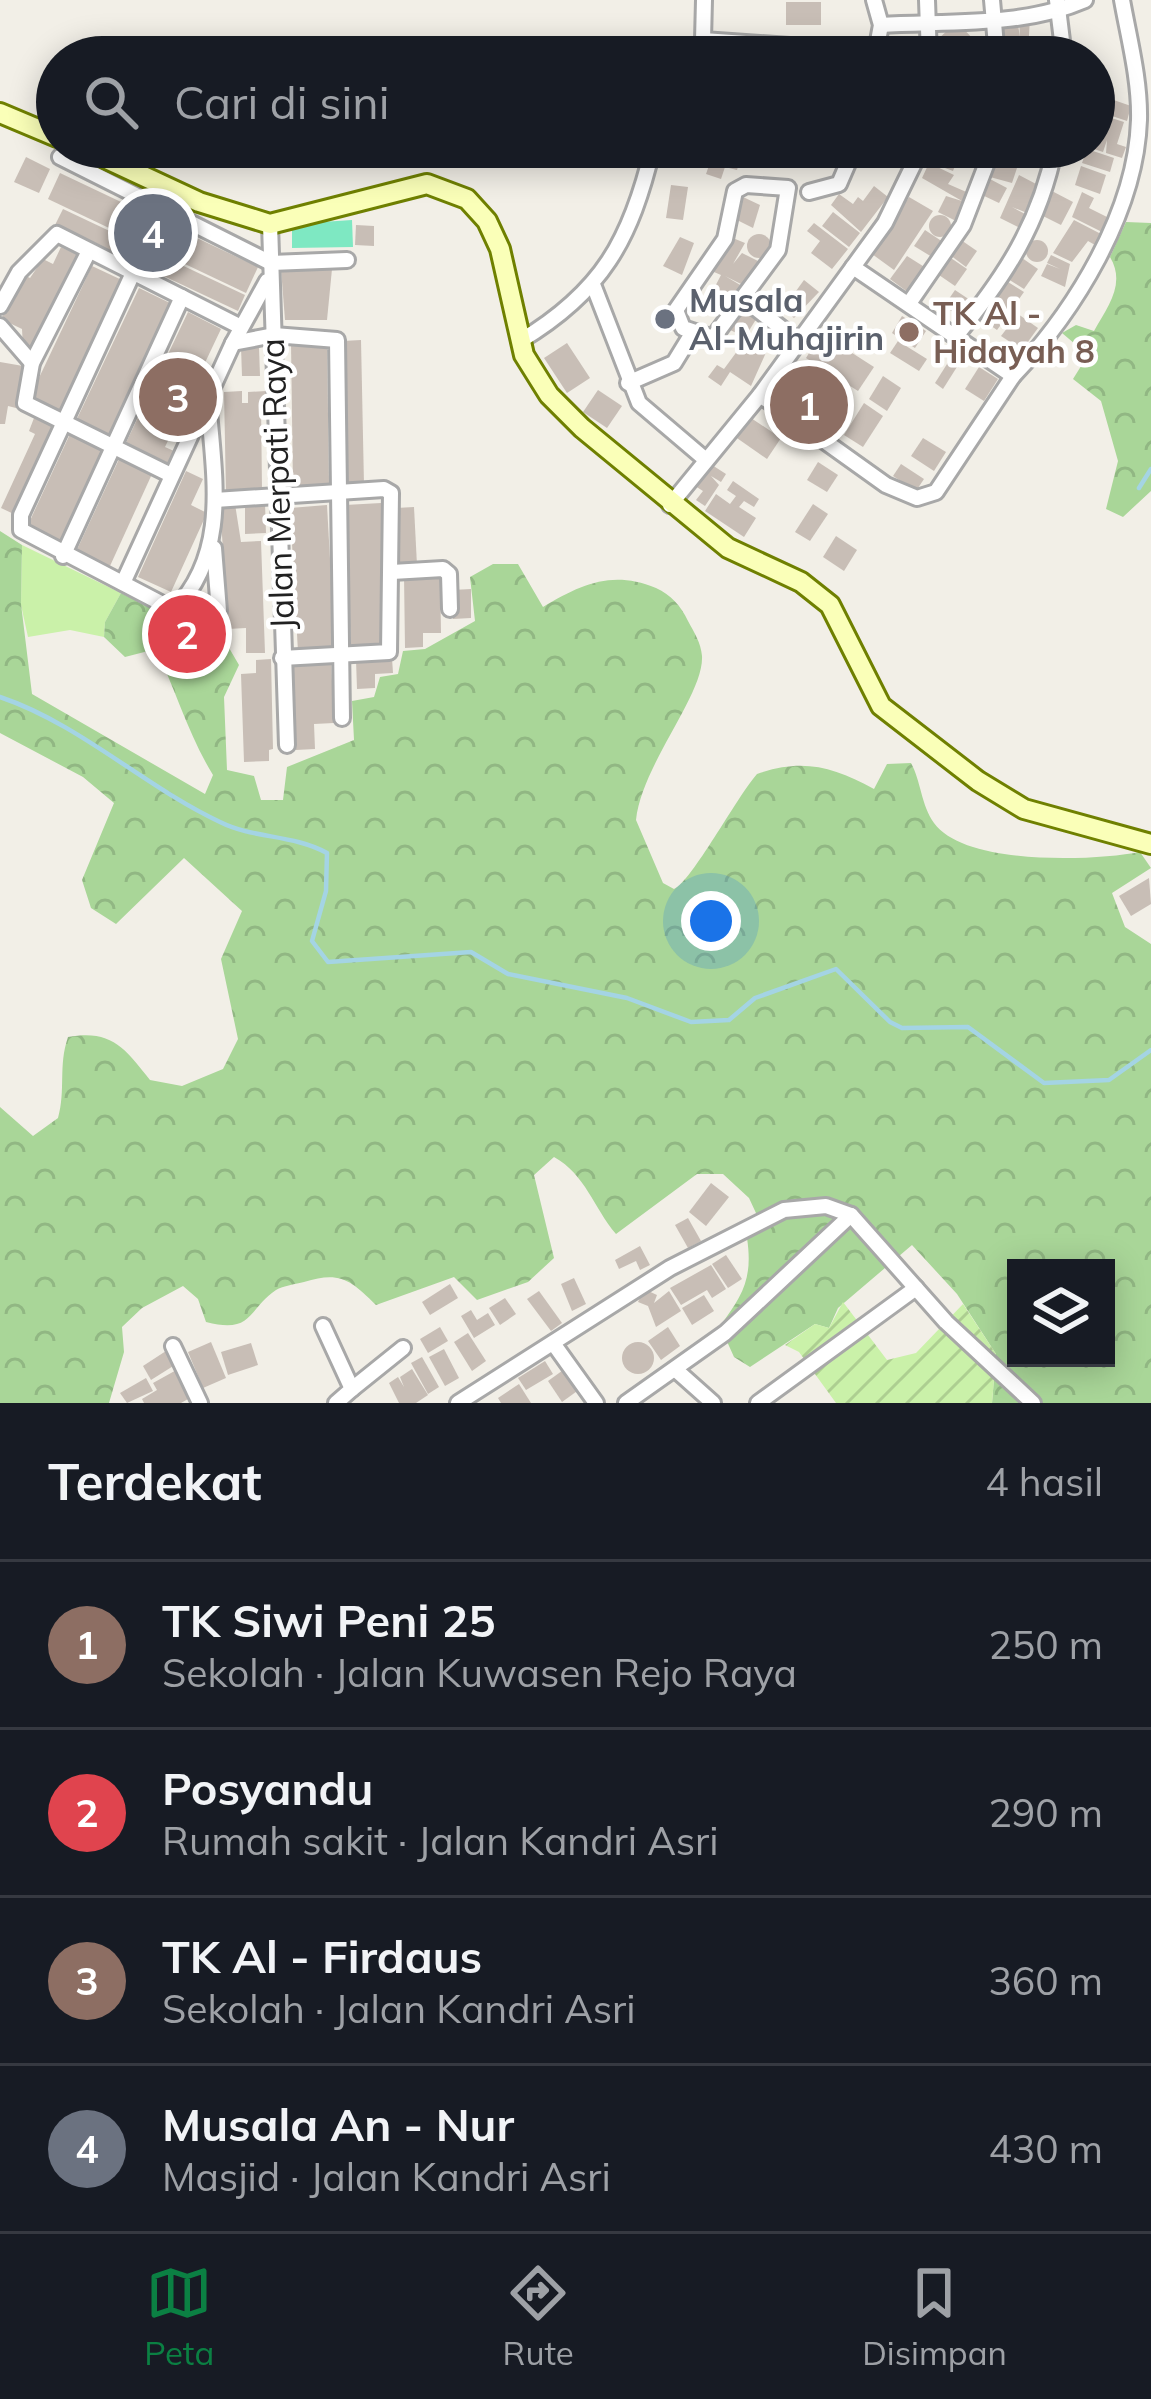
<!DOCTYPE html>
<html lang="id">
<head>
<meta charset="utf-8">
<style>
	body { margin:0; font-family:Mulish,sans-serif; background:#242831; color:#f1f3f6 }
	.controls { position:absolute; right:36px; bottom:36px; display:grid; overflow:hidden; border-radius:0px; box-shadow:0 6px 30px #0003 }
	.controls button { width:108px; height:108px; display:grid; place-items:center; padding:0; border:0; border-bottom:3px solid #363941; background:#171b24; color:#f1f3f6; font:60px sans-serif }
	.you { position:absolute; left:711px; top:921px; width:42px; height:42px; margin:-30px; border:9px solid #fff; border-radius:50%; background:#1a73e8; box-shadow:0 0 0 18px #1a73e833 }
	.badge { display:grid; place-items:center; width:78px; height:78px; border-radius:50%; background:#0b8043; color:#fff; font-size:39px; font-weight:700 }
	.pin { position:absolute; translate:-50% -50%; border:6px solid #fff; box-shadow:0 3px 12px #0006 }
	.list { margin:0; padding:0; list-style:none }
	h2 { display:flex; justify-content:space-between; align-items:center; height:156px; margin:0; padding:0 48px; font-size:51px }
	h2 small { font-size:39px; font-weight:400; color:#9ea1a6 }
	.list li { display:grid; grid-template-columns:78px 1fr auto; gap:36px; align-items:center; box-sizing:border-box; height:168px; padding:0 48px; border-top:3px solid #363941 }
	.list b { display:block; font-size:45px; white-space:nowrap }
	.list p { margin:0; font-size:39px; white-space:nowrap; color:#9ea1a6 }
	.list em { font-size:39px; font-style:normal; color:#9ea1a6 }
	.icon { flex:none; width:66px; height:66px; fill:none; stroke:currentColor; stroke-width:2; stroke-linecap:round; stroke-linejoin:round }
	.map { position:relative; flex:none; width:1151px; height:1403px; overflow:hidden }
	.search { position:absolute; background:#171b24; box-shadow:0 6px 30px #0003; left:36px; right:36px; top:36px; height:132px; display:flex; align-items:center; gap:30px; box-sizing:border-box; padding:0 42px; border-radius:66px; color:#9ea1a6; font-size:45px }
	.sheet { height:828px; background:#171b24 }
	nav { display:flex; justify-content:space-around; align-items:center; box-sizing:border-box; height:168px; border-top:3px solid #363941; background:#171b24; font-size:33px; color:#9ea1a6 }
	nav a { display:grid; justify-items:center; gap:6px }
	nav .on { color:#0b8043 }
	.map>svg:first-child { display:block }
	.grass { fill:#caf1a9 }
	.forest { fill:url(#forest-crowns); fill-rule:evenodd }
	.garden { fill:url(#garden-furrows) }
	.pitch { fill:#7ee8c2 }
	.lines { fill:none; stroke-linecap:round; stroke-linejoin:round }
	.stream { stroke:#a4d4e4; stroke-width:4.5 }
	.building { fill:#c8beb6 }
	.minor-casing { stroke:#a8a8a8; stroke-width:20 }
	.secondary-casing { stroke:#6f8000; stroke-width:24 }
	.minor { stroke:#fff; stroke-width:14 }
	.secondary { stroke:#faffb8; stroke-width:18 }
	.worship-dot { fill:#6b7280; stroke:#fff; stroke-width:4.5 }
	.education-dot { fill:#8d6e63; stroke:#fff; stroke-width:4.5 }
	.labels { text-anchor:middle; stroke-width:9; stroke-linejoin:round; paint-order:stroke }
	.worship-label { font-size:33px; font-weight:bold; fill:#5b616d; stroke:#fff; text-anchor:start }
	.education-label { font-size:33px; font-weight:bold; fill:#785e54; stroke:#fff; text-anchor:start }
	.street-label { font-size:33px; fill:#212121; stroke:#fff }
</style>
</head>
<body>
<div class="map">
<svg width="1151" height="1403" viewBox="0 0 1151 1403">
	<defs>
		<pattern id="forest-crowns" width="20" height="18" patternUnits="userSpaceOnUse" patternTransform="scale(3)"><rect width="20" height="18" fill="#a9d698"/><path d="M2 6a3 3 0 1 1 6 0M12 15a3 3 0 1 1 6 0" fill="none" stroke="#91b783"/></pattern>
		<pattern id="garden-furrows" width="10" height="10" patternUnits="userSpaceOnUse" patternTransform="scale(3)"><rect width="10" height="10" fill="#caf1a9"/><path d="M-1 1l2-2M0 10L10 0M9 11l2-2" fill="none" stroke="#adce91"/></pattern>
	</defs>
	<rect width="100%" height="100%" fill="#f2efe7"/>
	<!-- grass -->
	<polygon class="grass" points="22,545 121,593 105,622 104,637 70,630 28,637 21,605"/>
	<!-- forest -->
	<g class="forest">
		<path d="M1126,222L1151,223V491L1123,517L1106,509L1118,461L1101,401L1073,379L1088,355L1062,333L1076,325L1094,331C1108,306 1126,284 1110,257Z"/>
		<path d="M0,531L22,545L21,604L32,694L205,794L213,775C189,736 176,691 156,649L125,657L104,637L105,622L121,593L151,608L190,648L225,641L239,665L224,697L227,770L254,776L261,800H283L287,767L354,740L352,701L374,697L380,677L398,674L403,651L425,649L475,621L470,577L493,564H518L543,607C582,584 612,570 656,588C671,595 681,606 688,621C694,632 701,643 702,656C704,695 642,764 636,820L663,883L674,889C692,881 736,798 757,774C803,758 833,767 874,789L887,764L911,763C921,781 921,805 934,823C965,866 1093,861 1140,852L1151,868L1112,893L1125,927L1151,944V1403H992L996,1354L957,1294L912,1245L838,1308L829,1328L815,1324L750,1367L734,1357L720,1326C743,1295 753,1278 747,1238L762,1226L749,1198L723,1174H697L616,1234C593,1207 586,1175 554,1157L534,1175L554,1258L528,1282L477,1300L454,1277L376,1305C350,1279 339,1271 304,1282C296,1284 283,1286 276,1290C247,1310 253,1334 206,1322L198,1299L183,1286L142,1308L122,1327L124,1352L109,1403H0V1107L33,1136L58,1118C66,1090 58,1066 68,1037C111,1029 125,1048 150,1080L182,1086L223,1069L238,1039L221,959L242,911L184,858L116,924L91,908L82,880L114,803L83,777L0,733ZM1016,1268H1106V1358H1016Z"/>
	</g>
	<!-- garden -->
	<polygon class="garden" points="843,1302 887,1360 916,1353 963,1304 996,1354 992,1403 836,1403 799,1352 785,1345 815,1324 829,1328"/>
	<!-- pitch -->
	<polygon class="pitch" points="352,220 353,247 292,248 292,224"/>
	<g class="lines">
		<!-- stream -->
		<g class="stream">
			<polyline points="1139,488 1151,469"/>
			<path d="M0,697C80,724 145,787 220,822C254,839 292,834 327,853L326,891L312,941L328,962L471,952L508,974L627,998L691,1022L729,1020L755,998L836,969L890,1022L902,1028L968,1027L1044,1083L1109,1080L1151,1050"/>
		</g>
	</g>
	<!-- building -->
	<g class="building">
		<rect x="786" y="2" width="35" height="23"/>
		<polygon points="1019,18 1030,18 1028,52 1003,53 1000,20 1017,19 1020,37"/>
		<polygon points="957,22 975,41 955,57 938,39"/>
		<polygon points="1105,97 1131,106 1127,121 1100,112"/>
		<polygon points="1102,115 1124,122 1117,144 1126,147 1122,158 1106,153 1107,140 1103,152 1094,149"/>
		<polygon points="934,147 960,153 953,171 929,162"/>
		<polygon points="1002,147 1024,147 1012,183 990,177"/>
		<polygon points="733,148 743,151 737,170 725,167 721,179 706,174 713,154 729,159"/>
		<polygon points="1087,149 1114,158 1110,172 1082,163"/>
		<polygon points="26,157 50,169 39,193 14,182"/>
		<polygon points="929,163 954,175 948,184 971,194 956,221 938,212 946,196 962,201 922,178"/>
		<polygon points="1081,166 1106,175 1100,194 1075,185"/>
		<polygon points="60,173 258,267 246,293 48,199"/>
		<polygon points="1019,175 1038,185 1027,213 1012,207 1027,215 1020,228 1000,218"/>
		<polygon points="988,178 1007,188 999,203 980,194"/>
		<polygon points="671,185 688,187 683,220 666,218"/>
		<polygon points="874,186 888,197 861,232 831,205 839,194 853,204 858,197 863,201"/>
		<polygon points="1050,190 1073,202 1061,225 1039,214"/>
		<polygon points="1082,192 1094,198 1089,208 1109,218 1102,232 1072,217"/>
		<polygon points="743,197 760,205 753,228 737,220"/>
		<polygon points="909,197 933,211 894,270 872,254"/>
		<polygon points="63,209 245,295 238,311 55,225"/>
		<polygon points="833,212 860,233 849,247 822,226"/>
		<circle cx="940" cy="226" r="11"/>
		<polygon points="1074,220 1101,234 1095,245 1088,241 1072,262 1053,253"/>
		<polygon points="814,223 848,249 832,269 811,253 820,241 807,231"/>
		<polygon points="356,225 374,226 374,246 355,245"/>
		<polygon points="925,230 943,242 932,257 914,246"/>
		<circle cx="759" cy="246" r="12"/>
		<polygon points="728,236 745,243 733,264 742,253 760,262 745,286 725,276 742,286 723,309 707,302 721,275 707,269"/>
		<polygon points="680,237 694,243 682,275 663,266"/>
		<circle cx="1037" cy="251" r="11"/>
		<polygon points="961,240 977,251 966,267 950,255"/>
		<polygon points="61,247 80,256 34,353 23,348 22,329 1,319 26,276 30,278 43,259 53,264"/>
		<polygon points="1051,255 1070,264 1065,287 1041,276 1047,264 1060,269 1047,263"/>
		<polygon points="907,256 926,268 909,293 890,279"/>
		<polygon points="948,256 967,269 955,286 936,273"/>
		<polygon points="1022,258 1038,269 1024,289 1008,279"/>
		<polygon points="92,266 124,281 60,416 28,401"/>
		<polygon points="281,269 332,269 327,320 285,320"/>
		<polygon points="804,280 819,292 794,318 783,309"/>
		<polygon points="1008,282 1024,292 1004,320 993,313 1003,322 997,330 978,317"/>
		<polygon points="139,288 172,304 108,438 75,423"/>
		<polygon points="955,290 973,302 962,318 944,306"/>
		<polygon points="742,305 760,313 745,337 728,329"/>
		<polygon points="188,312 221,329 165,447 174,451 166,468 124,447"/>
		<polygon points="1018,314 1038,328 1022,350 1001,336"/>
		<polygon points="902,316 926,331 915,348 892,333"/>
		<polygon points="821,333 874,367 858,391 806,358"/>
		<polygon points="749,335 768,348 751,386 730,372 721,386 708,377 717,365 724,369"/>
		<polygon points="361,340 364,485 345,485 343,341"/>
		<polygon points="898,341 927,359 919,371 890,353"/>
		<polygon points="327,342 329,487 293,488 291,343"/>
		<polygon points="567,343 590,378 567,393 544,358"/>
		<polygon points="241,347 259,347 260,376 242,376"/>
		<polygon points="954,353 962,359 943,389 935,383"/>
		<polygon points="0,362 23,366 16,408 8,406 5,424 0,424"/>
		<polygon points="979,367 998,379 984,401 965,389"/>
		<polygon points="784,375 847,415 834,436 771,395"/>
		<polygon points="883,376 901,388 887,411 869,399"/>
		<polygon points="598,390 622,406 607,428 583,412"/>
		<polygon points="242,391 242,403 248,403 248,392 266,391 266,402 261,403 262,490 226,494 224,392"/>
		<polygon points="864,403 883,416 863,447 844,435"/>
		<polygon points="748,416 781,438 767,459 734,436"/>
		<polygon points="34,418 58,429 18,516 1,508 35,434 29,431"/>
		<polygon points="70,434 103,450 59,544 27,527"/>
		<polygon points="923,438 946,452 934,471 911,456"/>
		<polygon points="120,457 152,474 110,566 75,554"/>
		<polygon points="818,462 838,475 827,492 807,480"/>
		<polygon points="901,464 924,479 916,491 893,476"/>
		<polygon points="712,465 726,474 721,482 711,476 719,485 705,506 696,500 703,491 692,484"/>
		<polygon points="186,471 203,479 191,505 207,513 171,592 138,577"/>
		<polygon points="733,481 759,499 754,507 744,501 739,507 756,518 744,537 705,511 716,494 730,504 736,496 727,490"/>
		<polygon points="245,503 265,503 266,533 245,534"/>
		<polygon points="381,503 387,648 351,650 345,505"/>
		<polygon points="220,504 235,504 241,542 261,541 265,653 246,653 246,628 228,629"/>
		<polygon points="813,504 828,514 810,541 795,532"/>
		<polygon points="327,505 335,650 298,652 290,508"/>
		<polygon points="414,507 417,565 399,566 396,508"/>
		<polygon points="836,536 857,550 844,571 823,557"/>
		<polygon points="440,574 441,633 423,633 423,647 405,648 404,575"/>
		<polygon points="471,589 471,618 453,619 452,590"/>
		<polygon points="207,611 220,619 212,640 201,632 192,645 175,633 183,620 195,629"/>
		<polygon points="392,658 393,673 375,674 375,688 357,689 356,660"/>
		<polygon points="271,659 273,749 269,750 269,761 244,762 241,674 256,673 256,660"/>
		<polygon points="331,661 334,723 314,724 315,749 296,750 293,663"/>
		<polygon points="1149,878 1151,904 1131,916 1119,896"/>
		<polygon points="711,1183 729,1197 706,1226 689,1212"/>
		<polygon points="688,1218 701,1241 688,1248 675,1225"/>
		<polygon points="640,1246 650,1265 640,1270 636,1261 619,1269 615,1260"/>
		<polygon points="726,1255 742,1279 728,1288 712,1264"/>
		<polygon points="711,1265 726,1289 712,1298 707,1290 681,1305 670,1288"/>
		<polygon points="574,1278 586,1304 572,1311 561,1284"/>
		<polygon points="450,1284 458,1298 430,1315 422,1302"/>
		<polygon points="644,1289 657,1295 654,1303 669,1291 681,1311 656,1327 648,1306 638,1302"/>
		<polygon points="539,1291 562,1323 551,1331 527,1299"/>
		<polygon points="704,1295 714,1311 692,1325 682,1308"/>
		<polygon points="505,1298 516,1314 500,1325 489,1308"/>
		<polygon points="471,1310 477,1320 488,1313 495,1325 474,1338 461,1316"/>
		<polygon points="440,1327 448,1341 428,1353 420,1339"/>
		<polygon points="668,1327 680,1346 661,1360 648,1341"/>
		<polygon points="468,1333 486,1361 472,1371 454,1342"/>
		<polygon points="211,1342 226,1378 203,1388 188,1352"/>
		<circle cx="638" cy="1358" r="16"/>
		<polygon points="251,1343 258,1365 228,1375 221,1352"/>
		<polygon points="169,1349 178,1363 151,1380 143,1366"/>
		<polygon points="444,1349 459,1378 445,1386 429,1357"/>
		<polygon points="422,1357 439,1387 428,1394 411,1363"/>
		<polygon points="545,1361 553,1374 526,1390 518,1378"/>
		<polygon points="180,1368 195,1395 181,1403 144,1403 142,1399 157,1390 153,1383"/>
		<polygon points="566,1368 580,1389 562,1402 548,1381"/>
		<polygon points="412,1369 428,1395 416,1403 399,1403 389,1383 398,1377 404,1387 400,1377"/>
		<polygon points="146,1378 153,1391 127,1403 120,1393"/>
		<polygon points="519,1384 531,1403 501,1403 498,1398"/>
	</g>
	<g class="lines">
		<!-- minor casing -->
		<g class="minor-casing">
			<g id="minor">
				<polyline points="704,0 703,40 876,52"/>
				<polyline points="874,0 881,25 875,57"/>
				<polyline points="927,0 929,57"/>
				<polyline points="992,0 997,57"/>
				<polyline points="1057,0 1064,57"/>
				<path d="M881,25C948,21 1023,27 1085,0"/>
				<polyline points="60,157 271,263 347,260"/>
				<polygon points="746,185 788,188 778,250 713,338 683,328 676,310 725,239 735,191"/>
				<polyline points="809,192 839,184 855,147"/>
				<polyline points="270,224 287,745"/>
				<polyline points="89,251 32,363 25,403 171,475"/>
				<path d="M853,267L1013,376C1075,311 1136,212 1139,120C1140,80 1129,39 1122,0"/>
				<path d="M133,273L21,515V530L174,610C231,551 213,473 208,398"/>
				<polyline points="594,287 639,403 706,460"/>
				<polyline points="744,299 798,341"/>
				<polyline points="910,302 963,225 993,147"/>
				<polyline points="0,306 19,272 57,234 241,327"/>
				<polyline points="0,326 32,363"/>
				<path d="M956,336C1005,277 1040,223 1055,147"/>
				<path d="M520,341C602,292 631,240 653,147"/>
				<polyline points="233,343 274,335 337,340 342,718"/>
				<polyline points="628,383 674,363 693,332"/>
				<polyline points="760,395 886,485 917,498 936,492 1013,376"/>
				<polyline points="215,500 384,489 391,493 389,652 282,658"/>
				<polyline points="670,505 760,395 885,223 922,147"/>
				<polyline points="214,548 219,611"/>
				<polyline points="63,556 182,297"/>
				<polyline points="392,572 443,569 449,574 450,609"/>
				<polyline points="123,583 233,343 267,281"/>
				<polyline points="323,1326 352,1389 336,1403"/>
				<polyline points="553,1343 596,1403"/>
				<polyline points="173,1346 200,1403"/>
				<polyline points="676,1370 713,1403"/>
				<polyline points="352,1389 403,1348"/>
				<polyline points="458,1403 670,1268 784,1210 826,1206 851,1215 946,1322 1033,1403"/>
				<polyline points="626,1403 725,1333 851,1215"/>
				<polyline points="758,1403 916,1288"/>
			</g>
		</g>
		<!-- secondary casing -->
		<g class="secondary-casing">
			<g id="secondary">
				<polyline points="0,113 57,137"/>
				<polyline points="81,147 199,202 270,224 427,184 467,199 487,221 500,249 524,355 549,395 582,428 728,548 801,582 830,605 881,706 978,781 1024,809 1151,844"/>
			</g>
		</g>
		<!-- minor -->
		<use href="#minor" class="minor"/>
		<!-- secondary -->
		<use href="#secondary" class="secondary"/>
	</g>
	<!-- markers -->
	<circle class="worship-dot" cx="665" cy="319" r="12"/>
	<circle class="education-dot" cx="909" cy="332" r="12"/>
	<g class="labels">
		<!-- worship labels -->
		<g class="worship-label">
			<text x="689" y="312">Musala<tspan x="689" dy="38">Al-Muhajirin</tspan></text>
		</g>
		<!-- education labels -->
		<g class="education-label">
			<text x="933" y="325">TK Al -<tspan x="933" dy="38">Hidayah 8</tspan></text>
		</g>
		<!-- street labels -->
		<g class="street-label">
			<text transform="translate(277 484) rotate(-92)" y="12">Jalan Merpati Raya</text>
		</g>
	</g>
</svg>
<div class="controls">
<button><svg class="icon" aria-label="layers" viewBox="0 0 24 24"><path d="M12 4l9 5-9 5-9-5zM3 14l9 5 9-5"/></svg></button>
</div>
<div class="you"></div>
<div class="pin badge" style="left:809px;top:405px;background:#8d6e63">1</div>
<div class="pin badge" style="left:187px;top:634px;background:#e0444e">2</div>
<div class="pin badge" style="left:178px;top:397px;background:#8d6e63">3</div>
<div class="pin badge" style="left:153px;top:233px;background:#6b7280">4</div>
<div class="search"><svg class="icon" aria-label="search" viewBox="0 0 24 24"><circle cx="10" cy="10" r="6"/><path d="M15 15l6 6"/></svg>Cari di sini</div>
</div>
<section class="sheet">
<h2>Terdekat<small>4 hasil</small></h2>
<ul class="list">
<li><span class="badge" style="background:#8d6e63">1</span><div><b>TK Siwi Peni 25</b><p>Sekolah · Jalan Kuwasen Rejo Raya</p></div><em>250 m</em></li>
<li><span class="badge" style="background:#e0444e">2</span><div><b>Posyandu</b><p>Rumah sakit · Jalan Kandri Asri</p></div><em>290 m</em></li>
<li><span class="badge" style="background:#8d6e63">3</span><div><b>TK Al - Firdaus</b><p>Sekolah · Jalan Kandri Asri</p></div><em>360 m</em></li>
<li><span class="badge" style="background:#6b7280">4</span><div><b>Musala An - Nur</b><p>Masjid · Jalan Kandri Asri</p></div><em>430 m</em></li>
</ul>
</section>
<nav>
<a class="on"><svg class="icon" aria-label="map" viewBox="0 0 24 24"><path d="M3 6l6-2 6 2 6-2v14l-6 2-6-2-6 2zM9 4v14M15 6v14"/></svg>Peta</a>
<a><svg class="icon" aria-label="directions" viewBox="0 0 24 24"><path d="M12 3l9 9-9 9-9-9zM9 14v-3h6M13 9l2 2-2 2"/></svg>Rute</a>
<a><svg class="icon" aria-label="saved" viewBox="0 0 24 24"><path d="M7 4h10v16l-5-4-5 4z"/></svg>Disimpan</a>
</nav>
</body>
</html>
